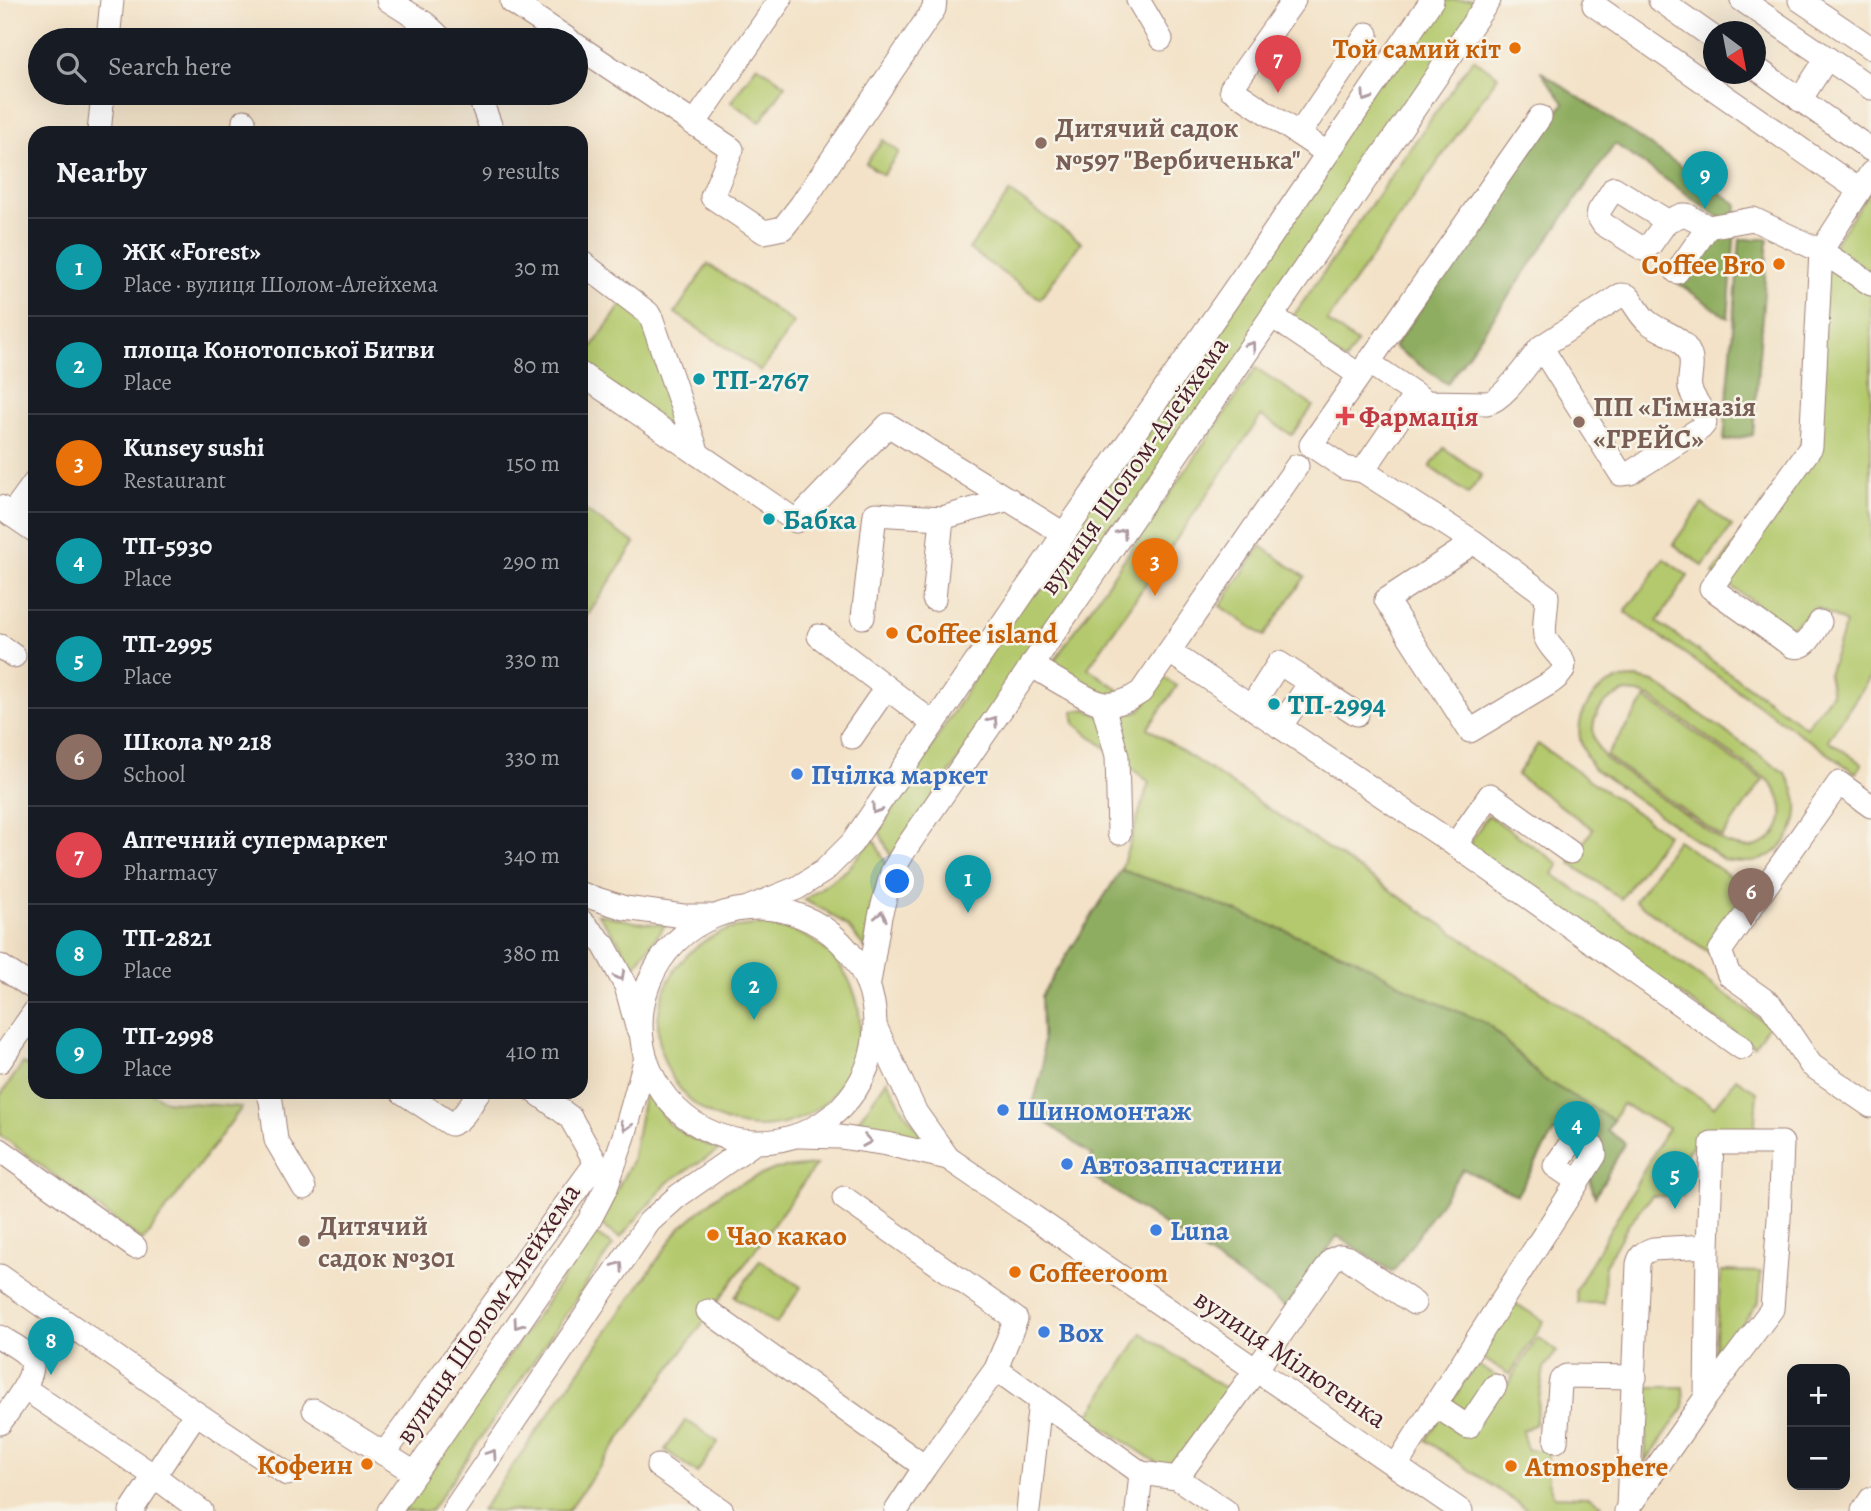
<!DOCTYPE html>
<html lang="en">
<head>
<meta charset="utf-8">
<style>
	body { margin:0; font-family:Alegreya,serif; background:#242831; color:#f1f3f6 }
	.controls { position:absolute; right:21px; bottom:21px; display:grid; overflow:hidden; border-radius:14px; box-shadow:0 7px 28px #0002 }
	.controls button { width:63px; height:63px; display:grid; place-items:center; padding:0; border:0; border-bottom:2px solid #363941; background:#171b24; color:#f1f3f6; font:35px sans-serif }
	.compass { position:absolute; left:1703px; top:21px; width:63px; height:63px; border-radius:50%; background:#171b24; box-shadow:0 7px 28px #0002; rotate:148deg }
	.you { position:absolute; left:898px; top:882px; width:24px; height:24px; margin:-18px; border:5px solid #fff; border-radius:50%; background:#1a73e8; box-shadow:0 0 0 10px #1a73e833 }
	.badge { display:grid; place-items:center; width:46px; height:46px; border-radius:50%; background:#d93025; color:#fff; font-size:23px; font-weight:700 }
	.pin { position:absolute; translate:-50% -58px; filter:drop-shadow(0 2px 4px #0008) }
	.pin::after { content:''; position:absolute; top:37px; width:24px; height:21px; background:inherit; clip-path:polygon(0 0,100% 0,50% 100%) }
	.list { margin:0; padding:0; list-style:none }
	h2 { display:flex; justify-content:space-between; align-items:center; height:91px; margin:0; padding:0 28px; font-size:30px }
	h2 small { font-size:23px; font-weight:400; color:#9ea1a6 }
	.list li { display:grid; grid-template-columns:46px 1fr auto; gap:21px; align-items:center; box-sizing:border-box; height:98px; padding:0 28px; border-top:2px solid #363941 }
	.list b { display:block; font-size:26px; white-space:nowrap }
	.list p { margin:0; font-size:23px; white-space:nowrap; color:#9ea1a6 }
	.list em { font-size:23px; font-style:normal; color:#9ea1a6 }
	.icon { flex:none; width:38px; height:38px; fill:none; stroke:currentColor; stroke-width:2; stroke-linecap:round; stroke-linejoin:round }
	.map { position:relative; flex:none; width:1871px; height:1511px; overflow:hidden }
	.search { position:absolute; background:#171b24; box-shadow:0 7px 28px #0002; left:28px; top:28px; width:560px; height:77px; display:flex; align-items:center; gap:18px; box-sizing:border-box; padding:0 24px; border-radius:38px; color:#9ea1a6; font-size:26px }
	.panel { position:absolute; background:#171b24; box-shadow:0 7px 28px #0002; left:28px; top:126px; width:560px; height:973px; border-radius:21px }
	.map>svg:first-child { display:block }
	.green { fill:#b4c96d; stroke:#7f744c; stroke-width:2; fill-rule:evenodd }
	.forest { fill:#8fad60; stroke:#6c6646; stroke-width:2 }
	.lines { fill:none; stroke-linecap:round; stroke-linejoin:round }
	.minor-casing { stroke:#9e8079; stroke-width:25 }
	.minor { stroke:#fff; stroke-width:23 }
	.oneway { stroke:#ae9aa0 }
	.food-dot { fill:#e8710a; stroke:#f7f3e8; stroke-width:2.5 }
	.education-dot { fill:#8d6e63; stroke:#f7f3e8; stroke-width:2.5 }
	.culture-dot { fill:#0f9aa8; stroke:#f7f3e8; stroke-width:2.5 }
	.health-dot { fill:#e0444e; stroke:#f7f3e8; stroke-width:2.5 }
	.shop-dot { fill:#3f7fe0; stroke:#f7f3e8; stroke-width:2.5 }
	.labels { text-anchor:middle; stroke-width:5; stroke-linejoin:round; paint-order:stroke }
	.food-label { font-size:28px; font-weight:bold; fill:#c56008; stroke:#f7f3e8; text-anchor:start }
	.education-label { font-size:28px; font-weight:bold; fill:#785e54; stroke:#f7f3e8; text-anchor:start }
	.culture-label { font-size:28px; font-weight:bold; fill:#0d838f; stroke:#f7f3e8; text-anchor:start }
	.health-label { font-size:28px; font-weight:bold; fill:#be3a42; stroke:#f7f3e8; text-anchor:start }
	.street-label { font-size:28px; fill:#4a1f2b; stroke:#f7f3e8 }
	.shop-label { font-size:28px; font-weight:bold; fill:#366cbe; stroke:#f7f3e8; text-anchor:start }
</style>
</head>
<body>
<div class="map">
<svg width="1871" height="1511" viewBox="0 0 1871 1511">
	<rect width="100%" height="100%" fill="#f7f3e8"/>
	<filter id="ink" filterUnits="userSpaceOnUse"><feTurbulence type="fractalNoise" baseFrequency=".0143" numOctaves="2"/><feDisplacementMap in="SourceGraphic" scale="14" xChannelSelector="R" yChannelSelector="G"/><feConvolveMatrix kernelMatrix="1 2 1 2 8 2 1 2 1" color-interpolation-filters="sRGB"/></filter>
	<filter id="wash" filterUnits="userSpaceOnUse"><feTurbulence type="fractalNoise" baseFrequency=".00686" numOctaves="4" result="noise"/><feDisplacementMap in="SourceGraphic" scale="28" xChannelSelector="R" yChannelSelector="G"/><feGaussianBlur stdDeviation="1.57" result="paint"/><feColorMatrix in="noise" values="0 0 0 0 0 0 0 0 0 0 0 0 0 0 0 0 0 1.4 0 .05"/><feComposite in="paint" operator="in"/></filter>
	<g filter="url(#wash)">
		<rect width="100%" height="100%" fill="#f3e2c7"/>
		<!-- green -->
		<g class="green">
			<polygon points="1432,0 1489,0 891,857 879,831 1064,534"/>
			<polygon points="1473,59 1498,76 1327,321 1357,343 1345,361 1289,322"/>
			<polygon points="757,65 786,85 760,122 731,102"/>
			<polygon points="883,140 899,152 883,175 866,163"/>
			<polygon points="1871,189 1871,272 1833,246"/>
			<polygon points="1010,192 1081,242 1040,299 969,249"/>
			<polygon points="708,264 794,323 761,371 675,313"/>
			<polygon points="1827,266 1871,294 1871,676 1828,740 1862,764 1856,773 1625,612 1664,559 1688,576 1657,622 1806,727 1832,693 1828,674 1846,623 1816,607 1791,628 1713,574 1800,453"/>
			<polygon points="624,301 651,321 683,437 581,363"/>
			<polygon points="1256,368 1313,406 1292,435 1261,416 1088,668 1119,690 1109,698 1050,667"/>
			<polygon points="1444,448 1482,475 1468,494 1430,467"/>
			<polygon points="1702,504 1732,526 1703,566 1673,544"/>
			<polygon points="581,508 635,543 581,626"/>
			<polygon points="1261,546 1305,577 1264,636 1220,606"/>
			<path d="M1163,677L1177,686L1148,728L1714,1107L1736,1078L1757,1092L1754,1136C1730,1137 1689,1131 1684,1162C1682,1173 1683,1185 1683,1196H1652L1630,1222L1605,1265L1604,1303H1578L1576,1290L1668,1128L1622,1104L1613,1120L1542,1078L1488,1024L1419,995L1352,957L1182,890L1121,870L1149,782L1075,724L1073,711L1086,709L1103,718L1138,712L1149,699Z"/>
			<path d="M1636,678L1654,682L1785,773C1788,778 1791,783 1793,788C1806,817 1787,854 1756,861C1745,863 1735,862 1724,860L1593,768C1587,758 1582,750 1580,738C1576,713 1595,685 1620,680C1625,678 1631,678 1636,678ZM1626,692L1638,693L1650,697L1769,781C1801,817 1771,861 1726,843L1606,759C1583,732 1592,703 1626,692Z"/>
			<polygon points="1646,698 1763,780 1722,837 1606,756"/>
			<polygon points="1538,744 1667,834 1621,899 1570,863 1593,829 1517,775"/>
			<polygon points="1488,815 1559,864 1553,874 1769,1025 1754,1046 1468,846"/>
			<polygon points="873,838 886,863 871,906 866,949 848,927 826,911 804,900 848,869"/>
			<polygon points="1677,840 1753,892 1710,953 1635,901"/>
			<polygon points="598,914 635,922 665,925 633,969 619,942"/>
			<circle cx="759" cy="1026" r="101"/>
			<polygon points="23,1063 35,1070 35,1092 150,1092 166,1101 242,1107 143,1241 0,1135 0,1096"/>
			<polygon points="887,1080 904,1111 929,1145 888,1130 855,1125"/>
			<polygon points="645,1090 668,1123 691,1138 719,1150 668,1182 620,1238 599,1223 632,1161"/>
			<polygon points="816,1165 568,1511 481,1511 679,1229 723,1191 775,1169"/>
			<polygon points="594,1233 613,1245 431,1511 402,1511"/>
			<polygon points="760,1260 801,1287 776,1324 735,1297"/>
			<polygon points="1721,1271 1761,1272 1759,1301 1714,1364"/>
			<polygon points="1513,1302 1544,1321 1510,1375 1479,1356"/>
			<polygon points="1142,1333 1230,1392 1172,1473 1088,1417"/>
			<polygon points="1538,1337 1557,1351 1544,1368 1535,1424 1522,1431 1527,1450 1548,1450 1548,1482 1554,1496 1589,1497 1602,1505 1597,1511 1529,1511 1426,1440 1476,1364 1508,1384"/>
			<polygon points="1648,1387 1683,1387 1684,1407 1645,1463"/>
			<polygon points="686,1420 718,1442 697,1473 665,1450"/>
		</g>
		<!-- forest -->
		<g class="forest">
			<polygon points="1540,71 1737,204 1728,318 1678,283 1722,219 1615,144 1447,384 1394,347 1564,103"/>
			<polygon points="1740,239 1768,239 1753,435 1724,441"/>
			<polygon points="1121,870 1182,890 1352,957 1419,995 1488,1024 1542,1078 1613,1120 1607,1130 1625,1143 1595,1197 1590,1180 1602,1147 1574,1128 1554,1132 1517,1195 1463,1169 1393,1272 1337,1236 1287,1308 1083,1170 1093,1156 1031,1111 1043,1068 1041,996"/>
		</g>
	</g>
	<g filter="url(#ink)">
		<g class="lines">
			<!-- minor casing -->
			<g class="minor-casing">
				<g id="minor">
					<polyline points="388,0 426,24 443,40"/>
					<polyline points="1138,0 1161,39"/>
					<polyline points="1294,0 1231,89 1327,153"/>
					<polyline points="1660,0 1714,38"/>
					<polyline points="1742,0 1871,88"/>
					<polyline points="1800,0 1871,48"/>
					<polyline points="512,2 569,40"/>
					<polyline points="1594,5 1859,190"/>
					<polyline points="108,40 112,0"/>
					<polyline points="576,45 732,149 712,197 764,232 783,228 801,205 934,9 935,0"/>
					<polyline points="1756,68 1871,150"/>
					<polyline points="478,93 493,133"/>
					<polyline points="1800,100 1827,58"/>
					<polyline points="694,124 780,0"/>
					<polyline points="99,133 103,93"/>
					<polyline points="243,133 244,121"/>
					<polyline points="1299,134 1367,34"/>
					<polyline points="1667,221 1650,245 1643,249 1603,224 1598,216 1599,211 1614,188 1667,221 1682,215 1687,215 1708,227 1753,219 1821,251 1871,284"/>
					<polyline points="581,262 648,313 652,320 698,454"/>
					<polyline points="1677,272 1708,227"/>
					<polyline points="1272,316 1359,375"/>
					<path d="M1368,362L1427,402L1487,403C1505,400 1528,362 1541,347L1621,474L1630,473L1701,428L1705,423C1705,409 1693,401 1690,388C1688,378 1694,366 1690,355C1682,335 1663,334 1648,322C1640,316 1635,304 1628,296L1621,295L1541,347"/>
					<polyline points="581,374 796,521 888,425 1064,534"/>
					<polyline points="1363,471 1415,395"/>
					<polyline points="0,507 35,531"/>
					<polyline points="11,515 35,482"/>
					<path d="M1474,542L1386,600L1470,731L1550,683C1581,662 1551,656 1545,636C1543,629 1547,604 1547,596L1474,542L1388,487L1363,471L1345,468L1311,445L1540,117"/>
					<polyline points="934,599 942,518"/>
					<polyline points="863,617 875,514 942,518 1009,499"/>
					<path d="M1820,622C1813,633 1807,650 1792,646L1711,588L1811,447L1821,251L1871,173"/>
					<polyline points="819,636 933,723"/>
					<polyline points="0,646 14,656"/>
					<polyline points="1170,652 1455,845 1742,1048"/>
					<path d="M1031,665C1044,673 1057,681 1070,688C1098,705 1112,712 1141,692L1297,466"/>
					<polyline points="1103,705 1117,756 1119,833"/>
					<polyline points="1251,707 1279,663 1310,683"/>
					<polyline points="1280,727 1310,683 1357,714"/>
					<polyline points="852,737 886,688"/>
					<polyline points="1871,806 1839,783 1720,951 1729,975 1770,1004 1811,1065 1871,1106"/>
					<polyline points="1455,845 1490,795 1570,852"/>
					<polyline points="581,894 625,908 683,916 710,916"/>
					<polyline points="750,907 797,888 824,871 852,843 1064,534 1268,241 1432,0"/>
					<circle cx="758" cy="1025" r="117"/>
					<polyline points="581,921 604,945 626,986 637,1027"/>
					<polyline points="0,966 35,989"/>
					<polyline points="869,983 880,916 892,872 906,848 1489,0"/>
					<polyline points="876,1028 916,1113 948,1158 1461,1511"/>
					<polyline points="0,1061 35,1011"/>
					<polyline points="268,1092 271,1101 276,1140 304,1188"/>
					<path d="M402,1092L451,1124C464,1120 471,1103 479,1092"/>
					<polyline points="536,1092 570,1117 596,1163 601,1175"/>
					<polyline points="799,1136 840,1137 887,1144 948,1158"/>
					<polyline points="0,1150 135,1247"/>
					<polyline points="844,1198 1016,1319 996,1369 925,1467 896,1511"/>
					<polyline points="0,1276 196,1413 287,1474"/>
					<polyline points="708,1311 925,1467"/>
					<path d="M0,1337C9,1343 25,1350 31,1360C39,1374 8,1411 0,1423"/>
					<polyline points="996,1369 1141,1473 1177,1478 1226,1511"/>
					<polyline points="24,1388 153,1475 201,1511"/>
					<polyline points="1435,1405 1468,1427 1495,1386"/>
					<polyline points="314,1410 415,1473"/>
					<polyline points="1556,1441 1560,1385 1561,1380 1566,1376 1635,1377"/>
					<polyline points="384,1454 596,1163"/>
					<polyline points="658,1466 722,1511"/>
					<polyline points="1396,1466 1595,1155 1594,1148 1576,1136 1555,1166 1577,1181"/>
					<polyline points="1177,1478 1256,1370 1333,1259 1340,1256 1348,1258 1414,1303"/>
					<path d="M1628,1507L1638,1264C1640,1255 1644,1252 1653,1249L1708,1246"/>
					<polyline points="131,1511 196,1413"/>
					<polyline points="389,1511 589,1221 606,1188 624,1136 645,1061"/>
					<polyline points="453,1511 649,1222 678,1196 754,1143"/>
					<polyline points="1028,1511 1040,1401"/>
					<polyline points="1137,1511 1141,1473"/>
					<polyline points="1626,1511 1706,1397 1772,1309 1779,1219 1782,1143 1712,1143 1708,1246 1706,1397"/>
					<polyline points="1863,1511 1871,1499"/>
				</g>
			</g>
			<!-- minor -->
			<use href="#minor" class="minor"/>
		</g>
		<!-- one-way arrows -->
		<defs><path id="oneway-chevron" d="M-2-3.5L2.5 0L-2 3.5" fill="none" stroke-width="1.6" stroke-linecap="round" stroke-linejoin="round" transform="scale(1.75)"/></defs>
		<g class="oneway">
			<use href="#oneway-chevron" transform="translate(1366 97) rotate(124)"/>
			<use href="#oneway-chevron" transform="translate(1251 346) rotate(-55)"/>
			<use href="#oneway-chevron" transform="translate(1122 533) rotate(-55)"/>
			<use href="#oneway-chevron" transform="translate(993 721) rotate(-56)"/>
			<use href="#oneway-chevron" transform="translate(876 809) rotate(124)"/>
			<use href="#oneway-chevron" transform="translate(881 916) rotate(-78)"/>
			<use href="#oneway-chevron" transform="translate(620 976) rotate(62)"/>
			<use href="#oneway-chevron" transform="translate(626 1126) rotate(106)"/>
			<use href="#oneway-chevron" transform="translate(867 1141) rotate(9)"/>
			<use href="#oneway-chevron" transform="translate(619 1266) rotate(-56)"/>
			<use href="#oneway-chevron" transform="translate(518 1324) rotate(125)"/>
			<use href="#oneway-chevron" transform="translate(492 1454) rotate(-56)"/>
		</g>
	</g>
	<!-- markers -->
	<g class="food-dot">
		<circle cx="1515" cy="48" r="7"/>
		<circle cx="1779" cy="264" r="7"/>
		<circle cx="892" cy="633" r="7"/>
		<circle cx="713" cy="1235" r="7"/>
		<circle cx="1015" cy="1272" r="7"/>
		<circle cx="367" cy="1464" r="7"/>
		<circle cx="1511" cy="1466" r="7"/>
	</g>
	<g class="education-dot">
		<circle cx="1041" cy="143" r="7"/>
		<circle cx="1579" cy="422" r="7"/>
		<circle cx="304" cy="1241" r="7"/>
	</g>
	<g class="culture-dot">
		<circle cx="699" cy="379" r="7"/>
		<circle cx="769" cy="519" r="7"/>
		<circle cx="1274" cy="704" r="7"/>
	</g>
	<path class="health-dot" d="M1341.5 405.5h7v7h7v7h-7v7h-7v-7h-7v-7h7z"/>
	<g class="shop-dot">
		<circle cx="797" cy="774" r="7"/>
		<circle cx="1003" cy="1110" r="7"/>
		<circle cx="1067" cy="1164" r="7"/>
		<circle cx="1156" cy="1230" r="7"/>
		<circle cx="1044" cy="1332" r="7"/>
	</g>
	<g class="labels">
		<!-- food labels -->
		<g class="food-label">
			<text x="1501" y="58" text-anchor="end">Той самий кіт</text>
			<text x="1765" y="274" text-anchor="end">Coffee Bro</text>
			<text x="906" y="643">Coffee island</text>
			<text x="727" y="1245">Чао какао</text>
			<text x="1029" y="1282">Coffeeroom</text>
			<text x="353" y="1474" text-anchor="end">Кофеин</text>
			<text x="1525" y="1476">Atmosphere</text>
		</g>
		<!-- education labels -->
		<g class="education-label">
			<text x="1055" y="137">Дитячий садок<tspan x="1055" dy="32">№597 "Вербиченька"</tspan></text>
			<text x="1593" y="416">ПП «Гімназія<tspan x="1593" dy="32">«ГРЕЙС»</tspan></text>
			<text x="318" y="1235">Дитячий<tspan x="318" dy="32">садок №301</tspan></text>
		</g>
		<!-- culture labels -->
		<g class="culture-label">
			<text x="713" y="389">ТП-2767</text>
			<text x="783" y="529">Бабка</text>
			<text x="1288" y="714">ТП-2994</text>
		</g>
		<!-- health labels -->
		<g class="health-label">
			<text x="1359" y="426">Фармація</text>
		</g>
		<!-- street labels -->
		<g class="street-label">
			<text transform="translate(1133 465) rotate(-55)" y="10">вулиця Шолом-Алейхема</text>
			<text transform="translate(487 1313) rotate(-56)" y="10">вулиця Шолом-Алейхема</text>
			<text transform="translate(1291 1358) rotate(34)" y="10">вулиця Мілютенка</text>
		</g>
		<!-- shop labels -->
		<g class="shop-label">
			<text x="811" y="784">Пчілка маркет</text>
			<text x="1017" y="1120">Шиномонтаж</text>
			<text x="1081" y="1174">Автозапчастини</text>
			<text x="1170" y="1240">Luna</text>
			<text x="1058" y="1342">Box</text>
		</g>
	</g>
</svg>
<div class="controls">
<button>+</button>
<button>−</button>
</div>
<svg class="compass" viewBox="-18 -18 36 36"><path d="M0-13l5 13h-10z" fill="#e53935"/><path d="M0 13l5-13h-10z" fill="#9ea1a6"/></svg>
<div class="you"></div>
<div class="pin badge" style="left:968px;top:913px;background:#0f9aa8">1</div>
<div class="pin badge" style="left:754px;top:1020px;background:#0f9aa8">2</div>
<div class="pin badge" style="left:1155px;top:596px;background:#e8710a">3</div>
<div class="pin badge" style="left:1577px;top:1159px;background:#0f9aa8">4</div>
<div class="pin badge" style="left:1675px;top:1209px;background:#0f9aa8">5</div>
<div class="pin badge" style="left:1751px;top:926px;background:#8d6e63">6</div>
<div class="pin badge" style="left:1278px;top:93px;background:#e0444e">7</div>
<div class="pin badge" style="left:51px;top:1375px;background:#0f9aa8">8</div>
<div class="pin badge" style="left:1705px;top:209px;background:#0f9aa8">9</div>
<div class="search"><svg class="icon" aria-label="search" viewBox="0 0 24 24"><circle cx="10" cy="10" r="6"/><path d="M15 15l6 6"/></svg>Search here</div>
<section class="panel">
<h2>Nearby<small>9 results</small></h2>
<ul class="list">
<li><span class="badge" style="background:#0f9aa8">1</span><div><b>ЖК «Forest»</b><p>Place · вулиця Шолом-Алейхема</p></div><em>30 m</em></li>
<li><span class="badge" style="background:#0f9aa8">2</span><div><b>площа Конотопської Битви</b><p>Place</p></div><em>80 m</em></li>
<li><span class="badge" style="background:#e8710a">3</span><div><b>Kunsey sushi</b><p>Restaurant</p></div><em>150 m</em></li>
<li><span class="badge" style="background:#0f9aa8">4</span><div><b>ТП-5930</b><p>Place</p></div><em>290 m</em></li>
<li><span class="badge" style="background:#0f9aa8">5</span><div><b>ТП-2995</b><p>Place</p></div><em>330 m</em></li>
<li><span class="badge" style="background:#8d6e63">6</span><div><b>Школа № 218</b><p>School</p></div><em>330 m</em></li>
<li><span class="badge" style="background:#e0444e">7</span><div><b>Аптечний супермаркет</b><p>Pharmacy</p></div><em>340 m</em></li>
<li><span class="badge" style="background:#0f9aa8">8</span><div><b>ТП-2821</b><p>Place</p></div><em>380 m</em></li>
<li><span class="badge" style="background:#0f9aa8">9</span><div><b>ТП-2998</b><p>Place</p></div><em>410 m</em></li>
</ul>
</section>
</div>
</body>
</html>
